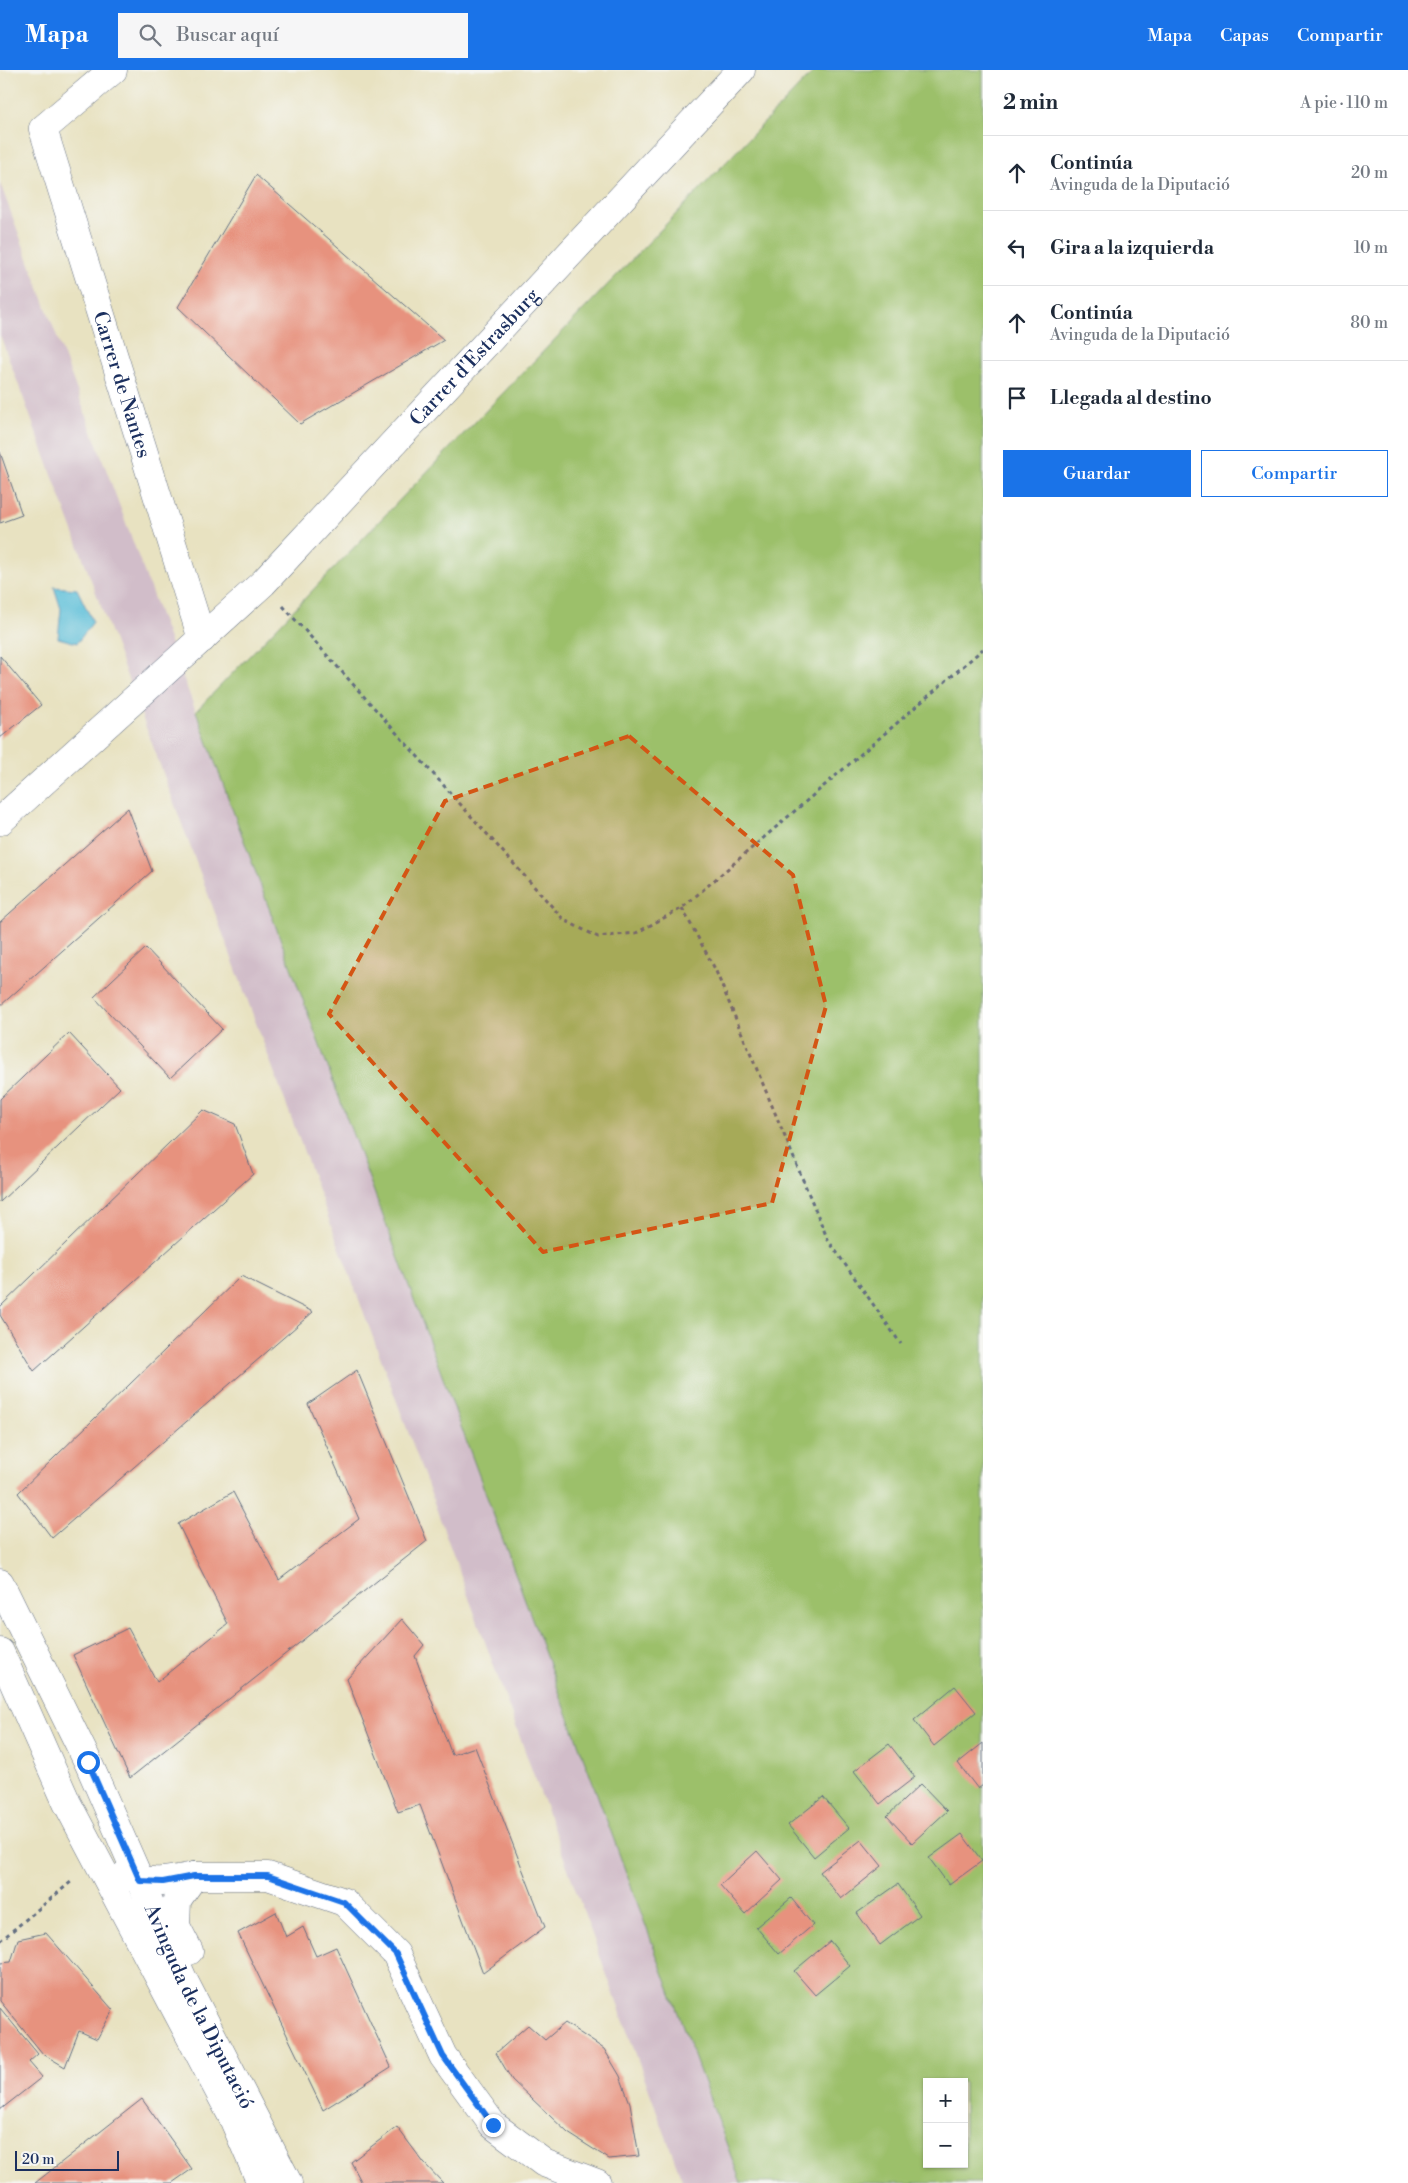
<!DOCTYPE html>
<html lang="es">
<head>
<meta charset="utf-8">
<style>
	body { margin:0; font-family:"Libre Bodoni",serif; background:#f6f6f7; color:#1f2937 }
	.controls { position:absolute; right:15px; bottom:15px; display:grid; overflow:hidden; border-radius:0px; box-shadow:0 1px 4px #0004 }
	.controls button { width:45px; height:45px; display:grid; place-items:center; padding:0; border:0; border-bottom:1px solid #e0e1e3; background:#fff; color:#1f2937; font:25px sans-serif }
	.scale { position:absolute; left:15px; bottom:12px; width:104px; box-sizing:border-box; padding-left:5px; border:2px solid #1b2f5e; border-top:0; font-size:14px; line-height:18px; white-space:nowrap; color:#1b2f5e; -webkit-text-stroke:4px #f6f6f2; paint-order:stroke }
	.stop { position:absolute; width:15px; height:15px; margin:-11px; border:4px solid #1a73e8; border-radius:50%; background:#fff }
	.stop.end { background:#1a73e8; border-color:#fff; box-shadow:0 1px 5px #0008 }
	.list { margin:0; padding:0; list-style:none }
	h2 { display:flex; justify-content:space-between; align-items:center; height:65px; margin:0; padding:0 20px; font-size:21px }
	h2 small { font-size:16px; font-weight:400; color:#747a83 }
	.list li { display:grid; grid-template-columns:32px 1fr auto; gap:15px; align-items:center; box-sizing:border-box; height:75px; padding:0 20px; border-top:1px solid #e0e1e3 }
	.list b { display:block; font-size:19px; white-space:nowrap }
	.list p { margin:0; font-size:16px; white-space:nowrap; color:#747a83 }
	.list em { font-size:16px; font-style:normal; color:#747a83 }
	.actions { display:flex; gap:10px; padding:15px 20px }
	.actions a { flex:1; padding:11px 0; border:1px solid #1a73e8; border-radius:0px; text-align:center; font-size:18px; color:#1a73e8 }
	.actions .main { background:#1a73e8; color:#fff }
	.icon { flex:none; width:28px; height:28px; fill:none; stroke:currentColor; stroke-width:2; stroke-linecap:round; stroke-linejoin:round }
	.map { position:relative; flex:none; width:983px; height:2113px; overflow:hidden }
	header { display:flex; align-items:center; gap:30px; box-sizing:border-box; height:70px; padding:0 25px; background:#1a73e8; color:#fff }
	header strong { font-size:24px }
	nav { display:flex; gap:28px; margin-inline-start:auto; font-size:18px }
	.search { width:350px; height:45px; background:#f6f6f7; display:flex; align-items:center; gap:12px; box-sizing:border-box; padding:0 18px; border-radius:0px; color:#747a83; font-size:19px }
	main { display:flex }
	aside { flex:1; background:#fff }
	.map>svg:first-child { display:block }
	.industrial { fill:#d1bdc9 }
	.green { fill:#9cc06a; stroke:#5c7864; fill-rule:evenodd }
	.water { fill:#59bdd8; stroke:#3a769b }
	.building { fill:#e7927e }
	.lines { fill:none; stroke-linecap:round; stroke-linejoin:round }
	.minor-casing { stroke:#636e81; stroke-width:29 }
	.tertiary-casing { stroke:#636e81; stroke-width:29 }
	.path { stroke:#636e81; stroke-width:3; stroke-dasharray:4 4; stroke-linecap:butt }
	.minor { stroke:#fff; stroke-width:28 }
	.tertiary { stroke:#fff; stroke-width:28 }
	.route { stroke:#1a73e8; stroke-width:6 }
	.marked { fill:#d45514; fill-opacity:0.2; stroke:#d45514; stroke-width:4; stroke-dasharray:10 6; stroke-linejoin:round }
	.labels { text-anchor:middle; stroke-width:5; stroke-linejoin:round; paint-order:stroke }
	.street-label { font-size:20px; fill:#1b2f5e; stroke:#f6f6f2 }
</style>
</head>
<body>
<header>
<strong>Mapa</strong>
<div class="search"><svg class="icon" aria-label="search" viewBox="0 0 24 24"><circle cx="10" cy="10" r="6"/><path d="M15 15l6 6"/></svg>Buscar aquí</div>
<nav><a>Mapa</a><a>Capas</a><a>Compartir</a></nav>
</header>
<main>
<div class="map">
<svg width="983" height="2113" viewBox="0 0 983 2113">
	<rect width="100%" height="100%" fill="#f6f6f2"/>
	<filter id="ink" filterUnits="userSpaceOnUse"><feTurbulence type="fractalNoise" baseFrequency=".02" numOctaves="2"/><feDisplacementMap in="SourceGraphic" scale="10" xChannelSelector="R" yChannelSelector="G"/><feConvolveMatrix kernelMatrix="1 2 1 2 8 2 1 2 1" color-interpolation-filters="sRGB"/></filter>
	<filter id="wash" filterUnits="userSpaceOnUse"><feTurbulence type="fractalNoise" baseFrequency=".0096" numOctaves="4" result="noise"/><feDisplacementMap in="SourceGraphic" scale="20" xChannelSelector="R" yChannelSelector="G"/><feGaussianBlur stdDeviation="1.12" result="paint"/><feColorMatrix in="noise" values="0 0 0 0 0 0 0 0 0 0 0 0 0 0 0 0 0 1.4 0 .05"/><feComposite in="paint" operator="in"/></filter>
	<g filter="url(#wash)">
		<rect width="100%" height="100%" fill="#e8e2c1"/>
		<!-- industrial -->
		<polygon class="industrial" points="0,113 462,1360 741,2113 683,2113 413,1375 0,265"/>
		<!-- green -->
		<path class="green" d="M815,0H983V2113H741L196,641ZM927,2012H964V2094H927Z"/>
		<!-- water -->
		<polygon class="water" points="54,517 77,519 93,552 77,573 58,568 61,539"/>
		<g id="blocks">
			<!-- building -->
			<g class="building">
				<polygon points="256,105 444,270 300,354 178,237"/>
				<polygon points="0,382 22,445 0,453"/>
				<polygon points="0,586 41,635 0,668"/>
				<polygon points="128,738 152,801 0,936 0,852"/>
				<polygon points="146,878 222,959 170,1008 94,927"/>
				<polygon points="69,963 120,1018 0,1132 0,1029"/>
				<polygon points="203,1040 235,1054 253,1104 34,1301 0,1245 0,1237"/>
				<polygon points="241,1206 313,1242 52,1468 18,1423"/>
				<polygon points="357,1300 427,1471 130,1708 73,1585 128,1558 157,1612 228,1554 178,1454 233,1422 279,1510 359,1449 308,1334"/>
				<polygon points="402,1549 424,1575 415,1586 452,1685 475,1677 545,1857 483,1903 420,1735 398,1742 347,1609"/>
				<polygon points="955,1616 976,1642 934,1676 914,1650"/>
				<polygon points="983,1673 983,1715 978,1719 958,1693"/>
				<polygon points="889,1674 915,1707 880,1734 854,1701"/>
				<polygon points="921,1714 947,1741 912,1773 887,1746"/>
				<polygon points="823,1727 849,1758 814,1787 788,1755"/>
				<polygon points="962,1764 982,1791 949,1815 929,1788"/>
				<polygon points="861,1770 882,1796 841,1829 820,1802"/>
				<polygon points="757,1781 782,1810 745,1844 720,1815"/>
				<polygon points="898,1814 920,1845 880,1875 857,1843"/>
				<polygon points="791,1828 813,1855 779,1884 756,1857"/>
				<polygon points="276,1842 286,1867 303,1857 316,1886 336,1877 391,1997 323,2040 238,1863"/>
				<polygon points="46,1863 113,1940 97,1969 79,1961 65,1997 43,1984 0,1931 0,1893 11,1892 18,1869"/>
				<polygon points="830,1871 850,1896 815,1925 794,1901"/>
				<polygon points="0,1938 38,1984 29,1992 42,2007 0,2040"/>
				<polygon points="565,1953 604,1979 620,2006 630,2033 639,2086 609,2089 568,2063 512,2010 496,1983 528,1955 545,1970"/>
				<polygon points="142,2029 192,2099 172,2113 35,2113"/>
				<polygon points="397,2057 424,2093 443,2113 362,2113 351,2092"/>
			</g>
		</g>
	</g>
	<g filter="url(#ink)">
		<use href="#blocks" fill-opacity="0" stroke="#636e81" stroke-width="1"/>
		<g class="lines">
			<!-- minor casing -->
			<g class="minor-casing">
				<g id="minor">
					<path id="s1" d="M113,0L43,59L202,569"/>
					<path id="s2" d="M0,751L263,513L741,0"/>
					<polyline points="194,1806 268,1806 344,1832 396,1884 443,1986 493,2055 544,2093 597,2113"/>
				</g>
			</g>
			<!-- tertiary casing -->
			<g class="tertiary-casing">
				<g id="tertiary">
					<path id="s3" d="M0,1513L88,1692L183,1909L288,2113"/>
					<polyline points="0,1582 67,1733 232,2046 261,2113"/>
					<path d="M125,1805C150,1815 169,1811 194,1806"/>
					<polyline points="189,1881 176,1856 177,1830 194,1806"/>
				</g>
			</g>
			<!-- path -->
			<g class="path">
				<polyline points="283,536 564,850 598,867 636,863 682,838 983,579"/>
				<polyline points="682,838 715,899 828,1170 901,1274"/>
				<polyline points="0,1871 72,1811"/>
			</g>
			<!-- minor -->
			<use href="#minor" class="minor"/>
			<!-- tertiary -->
			<use href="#tertiary" class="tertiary"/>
		</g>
	</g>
	<g class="lines" filter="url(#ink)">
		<!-- route -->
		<polyline class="route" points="88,1692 140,1811 163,1812 194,1806 268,1806 344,1832 396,1884 443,1986 493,2055"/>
	</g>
	<!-- marked area -->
	<path class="marked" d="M629,666L793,805L826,936L772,1133L543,1182L329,944L445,731Z"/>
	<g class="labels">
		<!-- street labels -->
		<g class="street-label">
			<text dy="7" stroke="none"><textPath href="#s2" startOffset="664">Carrer d'Estrasburg</textPath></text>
			<text dy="7" stroke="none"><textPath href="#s1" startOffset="359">Carrer de Nantes</textPath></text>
			<text dy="7" stroke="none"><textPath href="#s3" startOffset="468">Avinguda de la Diputació</textPath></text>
		</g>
	</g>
</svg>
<div class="controls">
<button>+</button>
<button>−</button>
</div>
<div class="scale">20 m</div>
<div class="stop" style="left:88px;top:1692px"></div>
<div class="stop end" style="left:493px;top:2055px"></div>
</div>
<aside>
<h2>2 min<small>A pie · 110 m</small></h2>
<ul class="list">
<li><svg class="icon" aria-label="ahead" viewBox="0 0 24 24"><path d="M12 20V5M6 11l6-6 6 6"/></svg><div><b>Continúa</b><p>Avinguda de la Diputació</p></div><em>20 m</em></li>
<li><svg class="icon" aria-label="left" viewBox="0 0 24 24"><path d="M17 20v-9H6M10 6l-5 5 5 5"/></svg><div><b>Gira a la izquierda</b></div><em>10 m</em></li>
<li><svg class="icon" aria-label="ahead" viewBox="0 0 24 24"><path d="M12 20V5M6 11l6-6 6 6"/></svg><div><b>Continúa</b><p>Avinguda de la Diputació</p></div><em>80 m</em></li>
<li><svg class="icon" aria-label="arrive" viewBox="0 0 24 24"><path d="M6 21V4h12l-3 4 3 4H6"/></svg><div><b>Llegada al destino</b></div></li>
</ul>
<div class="actions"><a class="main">Guardar</a><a>Compartir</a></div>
</aside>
</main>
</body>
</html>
